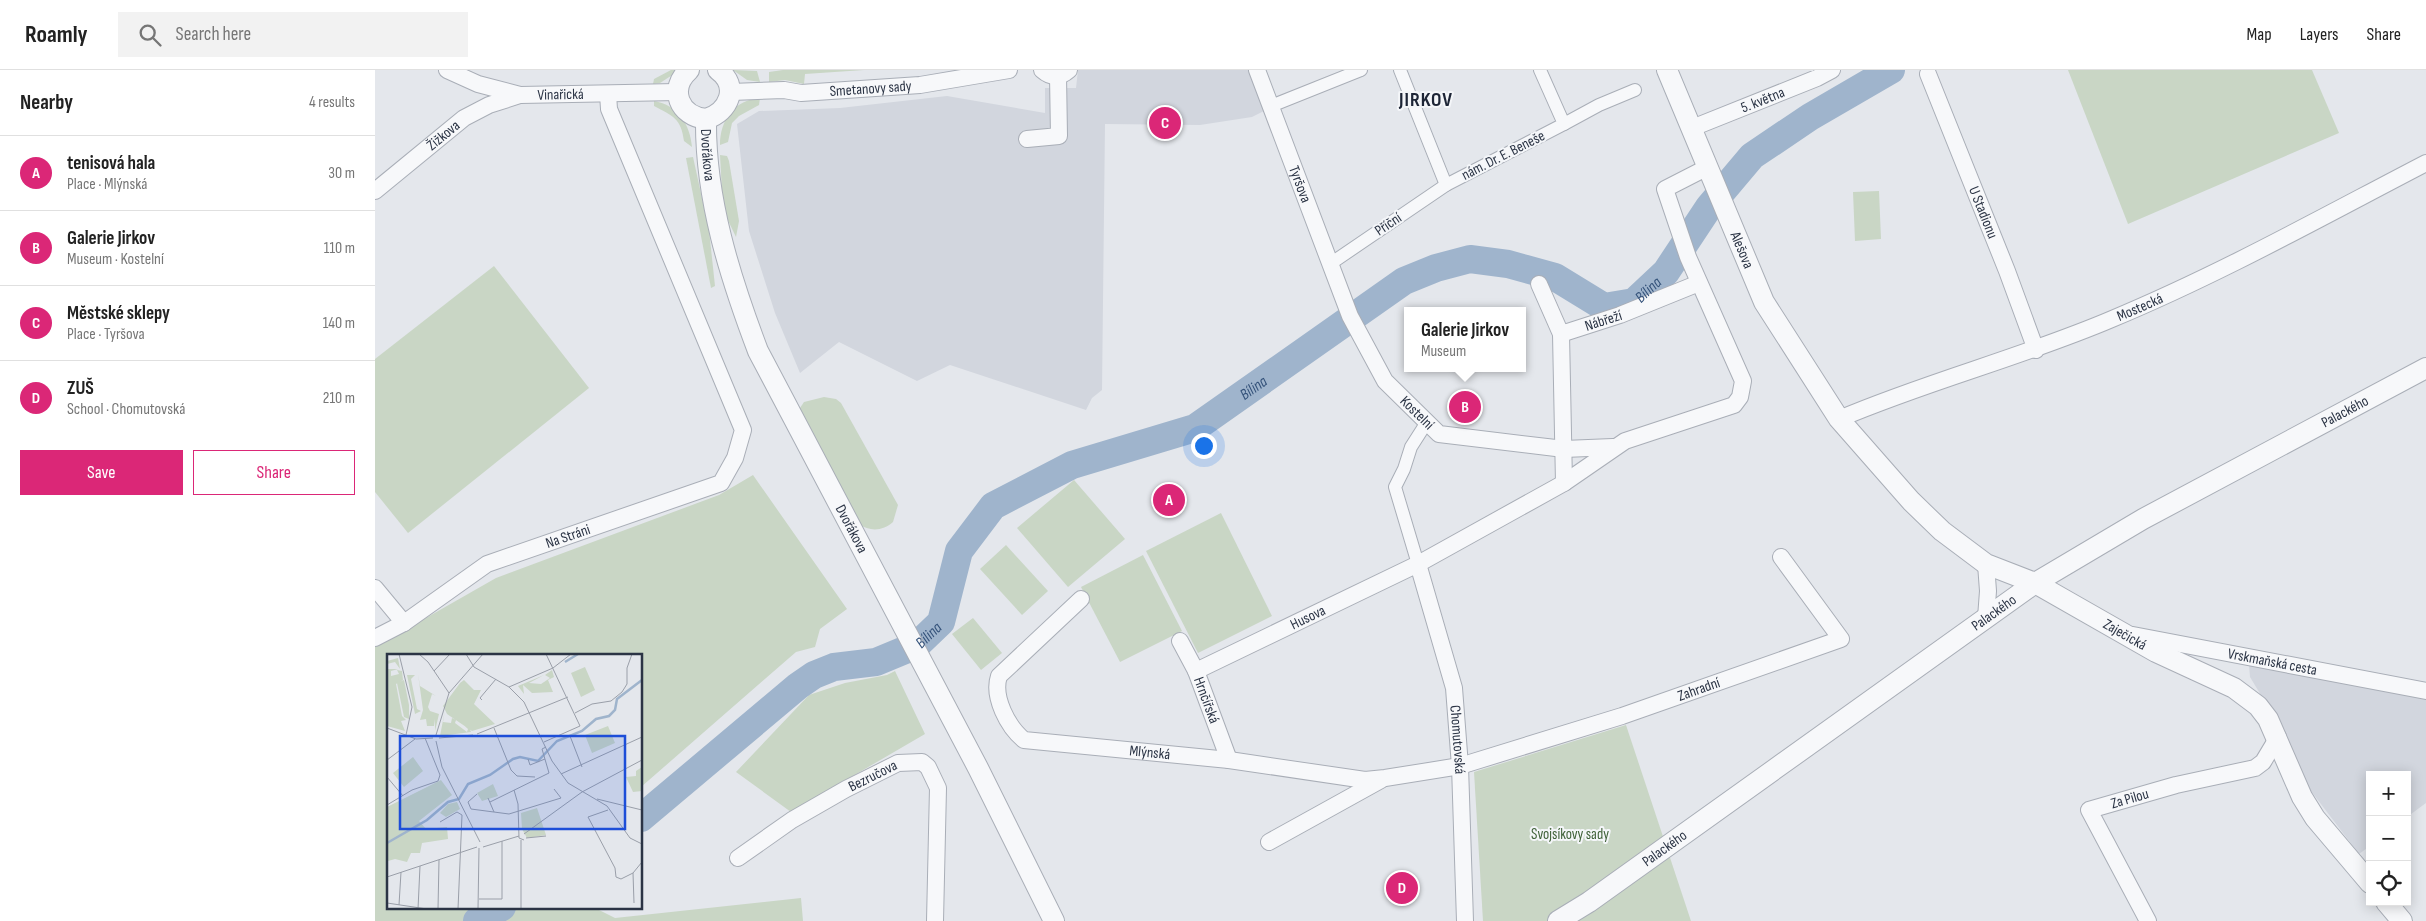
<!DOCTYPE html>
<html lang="en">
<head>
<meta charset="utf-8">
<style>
	body { margin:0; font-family:"Sofia Sans Condensed",sans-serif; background:#f2f2f2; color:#222 }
	.controls { position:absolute; right:15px; bottom:15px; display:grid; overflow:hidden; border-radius:0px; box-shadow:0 2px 12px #0003 }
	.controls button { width:45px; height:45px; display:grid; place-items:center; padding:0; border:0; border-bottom:1px solid #e0e0e0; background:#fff; color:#222; font:25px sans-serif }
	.you { position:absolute; left:828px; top:375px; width:18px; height:18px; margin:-12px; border:4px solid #fff; border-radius:50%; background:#1a73e8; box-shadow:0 0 0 8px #1a73e833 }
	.badge { display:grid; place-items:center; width:32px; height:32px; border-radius:50%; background:#db2777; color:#fff; font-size:16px; font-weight:700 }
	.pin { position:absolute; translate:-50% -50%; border:2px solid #fff; box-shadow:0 1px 5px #0006 }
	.popup { position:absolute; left:1029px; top:237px; width:122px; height:65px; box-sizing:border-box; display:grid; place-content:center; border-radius:0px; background:#fff; filter:drop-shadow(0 1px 4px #0005); font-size:16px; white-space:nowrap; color:#767676 }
	.popup b { font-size:19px; color:#222 }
	.popup::after { content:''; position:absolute; left:50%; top:100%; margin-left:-10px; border:10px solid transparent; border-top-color:#fff }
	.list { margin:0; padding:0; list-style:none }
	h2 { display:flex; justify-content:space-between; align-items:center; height:65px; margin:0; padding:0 20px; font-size:21px }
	h2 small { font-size:16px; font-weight:400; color:#767676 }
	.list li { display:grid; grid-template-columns:32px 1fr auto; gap:15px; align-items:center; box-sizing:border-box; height:75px; padding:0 20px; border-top:1px solid #e0e0e0 }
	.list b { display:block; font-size:19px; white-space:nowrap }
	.list p { margin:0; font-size:16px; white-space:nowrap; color:#767676 }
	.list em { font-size:16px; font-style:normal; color:#767676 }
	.actions { display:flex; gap:10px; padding:15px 20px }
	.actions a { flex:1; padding:11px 0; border:1px solid #db2777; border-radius:0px; text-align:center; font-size:18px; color:#db2777 }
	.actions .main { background:#db2777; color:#fff }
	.icon { flex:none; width:28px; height:28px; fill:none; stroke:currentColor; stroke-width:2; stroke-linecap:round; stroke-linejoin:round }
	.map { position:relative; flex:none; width:2051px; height:851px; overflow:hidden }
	header { display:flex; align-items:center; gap:30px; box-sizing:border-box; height:70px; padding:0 25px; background:#fff; border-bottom:1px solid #e0e0e0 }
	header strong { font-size:24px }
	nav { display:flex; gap:28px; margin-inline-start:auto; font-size:18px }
	.search { width:350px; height:45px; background:#f2f2f2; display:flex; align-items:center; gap:12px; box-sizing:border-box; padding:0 18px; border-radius:0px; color:#767676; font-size:19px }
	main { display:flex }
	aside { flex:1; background:#fff }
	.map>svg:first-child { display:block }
	.built { fill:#d2d6de }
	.green { fill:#c9d6c5 }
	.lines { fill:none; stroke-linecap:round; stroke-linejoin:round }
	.river { stroke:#9fb4cc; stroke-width:28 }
	.pedestrian-casing { stroke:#a9aeb7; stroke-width:14 }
	.minor-casing { stroke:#a9aeb7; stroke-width:18 }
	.tertiary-casing { stroke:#a9aeb7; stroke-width:22 }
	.pedestrian { stroke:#f7f8fa; stroke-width:12 }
	.minor { stroke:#f7f8fa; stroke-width:16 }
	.tertiary { stroke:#f7f8fa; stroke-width:20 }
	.labels { text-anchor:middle; stroke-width:4; stroke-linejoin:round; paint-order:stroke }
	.street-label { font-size:15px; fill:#2b3445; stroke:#f4f6f9 }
	.park-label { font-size:15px; fill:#3f6138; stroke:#f4f6f9 }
	.water-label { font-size:16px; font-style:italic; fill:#34527a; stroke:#f4f6f9 }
	.district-label { font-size:20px; font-weight:bold; letter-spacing:1px; fill:#1d2536; stroke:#f4f6f9 }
	.inset-river { fill:none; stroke:#9fb4cc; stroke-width:2.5 }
	.inset-road { fill:none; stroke:#9a9fa9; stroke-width:1 }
	.view { fill:#1d4ed8; fill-opacity:0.15; stroke:#1d4ed8; stroke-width:2.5 }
	.inset-edge { fill:none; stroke:#2b3445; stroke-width:2.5 }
</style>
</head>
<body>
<header>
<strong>Roamly</strong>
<div class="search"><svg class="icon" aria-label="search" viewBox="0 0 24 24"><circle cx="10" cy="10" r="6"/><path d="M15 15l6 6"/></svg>Search here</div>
<nav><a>Map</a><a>Layers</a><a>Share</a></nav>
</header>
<main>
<aside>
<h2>Nearby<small>4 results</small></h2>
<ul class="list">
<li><span class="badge">A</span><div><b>tenisová hala</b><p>Place · Mlýnská</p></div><em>30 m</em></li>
<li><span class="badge">B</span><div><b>Galerie Jirkov</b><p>Museum · Kostelní</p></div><em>110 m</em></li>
<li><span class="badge">C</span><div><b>Městské sklepy</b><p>Place · Tyršova</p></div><em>140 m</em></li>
<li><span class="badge">D</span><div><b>ZUŠ</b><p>School · Chomutovská</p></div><em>210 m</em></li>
</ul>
<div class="actions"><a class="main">Save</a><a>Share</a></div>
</aside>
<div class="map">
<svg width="2051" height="851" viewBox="0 0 2051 851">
	<rect width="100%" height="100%" fill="#e4e7ec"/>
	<!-- built -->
	<g class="built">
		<polygon points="703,0 875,0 891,40 877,47 825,55 730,54 727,320 717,328 711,340 575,295 542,311 464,272 425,303 400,243 374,161 362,54 384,41 465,38 572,26 670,43 670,18 701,18"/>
		<polygon points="1874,595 2051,626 2051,733 2032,747 2032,705 1995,705 1995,776 1984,784 1936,721 1899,647 1875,607"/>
	</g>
	<!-- green -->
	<g class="green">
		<polygon points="296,0 305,0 285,13 278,14 279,9"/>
		<polygon points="358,0 382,1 385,12 372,10"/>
		<polygon points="408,0 489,0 430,4 429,14 410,10 394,12 394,2"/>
		<polygon points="1693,0 1937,0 1964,63 1753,154"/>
		<path d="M385,28L384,35L364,46L357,53L353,72L345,75C345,50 359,30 385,28Z"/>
		<path d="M279,31C303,35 315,54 317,77L309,71C306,48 298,46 279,36Z"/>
		<polygon points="345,85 352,86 354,91 364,151 361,167 348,140"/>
		<polygon points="318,87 334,160 340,216 336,218 311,88"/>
		<polygon points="1504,121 1506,169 1480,171 1478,122"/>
		<polygon points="119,196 214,318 33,463 0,422 0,289"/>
		<path d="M449,327L461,329L466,333L523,435L518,452C508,461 495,462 484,454L426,342L425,338L429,332Z"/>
		<polygon points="378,405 472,539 445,559 440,577 421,582 266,717 266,585 14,585 14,837 218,837 240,848 426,828 428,851 0,851 0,577 121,508 344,425"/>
		<polygon points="699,410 750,469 693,517 642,458"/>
		<polygon points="846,443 897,546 823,583 771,481"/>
		<polygon points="631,475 673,521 647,545 605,499"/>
		<polygon points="768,485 807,561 745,592 706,517"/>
		<polygon points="598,548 627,583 606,600 577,564"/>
		<polygon points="520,601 550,664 416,742 361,702 434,625 470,613 512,605"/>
		<polygon points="1251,655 1316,851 1108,851 1099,702"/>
	</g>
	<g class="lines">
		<!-- river -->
		<g class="river">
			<path id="s1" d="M266,748L423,616L439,605L459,597L501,592L542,575L566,552L584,481L618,436L697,395L820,358L1029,211L1061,198L1095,189L1133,194L1180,207L1229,237L1259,232L1291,202L1334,137L1377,86L1435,47L1516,0"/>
			<polyline points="102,851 127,837"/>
		</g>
		<!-- pedestrian casing -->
		<g class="pedestrian-casing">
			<g id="pedestrian">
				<polyline points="1025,0 1071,115"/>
				<polyline points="896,36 986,0"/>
				<polyline points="1189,54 1224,35 1260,20"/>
				<polyline points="955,194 1071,115 1189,54 1165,0"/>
				<polyline points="1043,494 1020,417 1029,399 1036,377 1052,352"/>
			</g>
		</g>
		<!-- minor casing -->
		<g class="minor-casing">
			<g id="minor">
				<path id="s2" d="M72,0L103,14L145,25L302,22"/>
				<path d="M667,0C676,8 685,8 694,0"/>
				<path id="s3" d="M882,0L975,246L1010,311L1064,364L1189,379L1238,377"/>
				<path id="s4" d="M1553,4L1632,201L1661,280"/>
				<path id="s5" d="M356,22L409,20L426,23L545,15L634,0"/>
				<path id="s6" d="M1317,58L1442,8L1457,0"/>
				<polyline points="652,69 684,66 683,6"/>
				<path id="s7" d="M0,121L89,48L114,35L145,25"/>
				<path id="s8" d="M1164,214L1186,264L1245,245L1324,213"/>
				<polyline points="1186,264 1189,413"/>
				<path id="s9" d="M1464,349C1553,311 1648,287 1737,249C1845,204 1947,147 2051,93"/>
				<path id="s10" d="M1043,494L1079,618L1085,696L1090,851"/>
				<polyline points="0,518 29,553"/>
				<path id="s11" d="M706,529L624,606C617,627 633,657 649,670L854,690L990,710L1010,708L1085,696L1247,646L1466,569L1406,487"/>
				<polyline points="1611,548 1613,521 1611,494"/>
				<path id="s12" d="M1758,565L2051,621"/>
				<path id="s13" d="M0,568L29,553L112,494L346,413L360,388L368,360L234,39L233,24"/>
				<path id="s14" d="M805,571L821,601L854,690"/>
				<path id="s15" d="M821,601L1043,494L1189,413L1250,371L1359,335L1365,327L1368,311L1313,187L1290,119L1333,97"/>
				<polyline points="894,772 1006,710"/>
				<path id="s16" d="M363,788L417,750L471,719L523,693L547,692L553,697L563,718L560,851"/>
				<path id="s17" d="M1773,851L1714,740L1801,715L1880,698L1888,692L1903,667"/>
			</g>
		</g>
		<!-- tertiary casing -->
		<g class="tertiary-casing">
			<g id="tertiary">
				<path d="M314,0C293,19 304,46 331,49C354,42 365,16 343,0"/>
				<path id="s18" d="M1292,0L1389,232L1464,349L1536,431L1567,461L1611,494L1660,513L1781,582L1859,618L1883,636L1893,649L1927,727L1940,748L1995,813"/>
				<path id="s19" d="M331,49C330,129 355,207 383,281L603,698L679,851"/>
				<polyline points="2011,832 2027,851"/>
				<path id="s20" d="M1183,851L1214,832L1660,513L1768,449L2051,298"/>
			</g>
		</g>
		<!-- pedestrian -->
		<use href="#pedestrian" class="pedestrian"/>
		<!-- minor -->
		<use href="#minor" class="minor"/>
		<!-- tertiary -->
		<use href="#tertiary" class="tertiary"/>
	</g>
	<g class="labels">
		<!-- street labels -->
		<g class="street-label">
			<text dy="5" stroke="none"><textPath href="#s5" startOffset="140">Smetanovy sady</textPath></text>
			<text dy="5" stroke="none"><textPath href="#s2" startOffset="118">Vinařická</textPath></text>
			<text dy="5" stroke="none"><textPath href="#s6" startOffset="76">5. května</textPath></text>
			<text dy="5" stroke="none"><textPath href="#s7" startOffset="88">Žižkova</textPath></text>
			<text dy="5" stroke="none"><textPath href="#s19" startOffset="36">Dvořákova</textPath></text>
			<text transform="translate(1128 85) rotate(-27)" y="5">nám. Dr. E. Beneše</text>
			<text dy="5" stroke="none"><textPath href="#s3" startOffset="122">Tyršova</textPath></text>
			<text dy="5" stroke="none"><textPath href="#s4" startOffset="149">U Stadionu</textPath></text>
			<text transform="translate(1013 154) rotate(-34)" y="5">Příční</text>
			<text dy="5" stroke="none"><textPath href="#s18" startOffset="195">Alešova</textPath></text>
			<text dy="5" stroke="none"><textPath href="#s9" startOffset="321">Mostecká</textPath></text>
			<text dy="5" stroke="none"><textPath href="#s8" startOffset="99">Nábřeží</textPath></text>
			<text dy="5" stroke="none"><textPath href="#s20" startOffset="939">Palackého</textPath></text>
			<text dy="5" stroke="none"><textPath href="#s3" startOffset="382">Kostelní</textPath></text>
			<text dy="5" stroke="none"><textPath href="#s19" startOffset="440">Dvořákova</textPath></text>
			<text dy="5" stroke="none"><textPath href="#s13" startOffset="220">Na Stráni</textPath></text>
			<text dy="5" stroke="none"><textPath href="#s20" startOffset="534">Palackého</textPath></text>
			<text dy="5" stroke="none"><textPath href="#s15" startOffset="124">Husova</textPath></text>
			<text dy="5" stroke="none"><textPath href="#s18" startOffset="754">Zaječická</textPath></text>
			<text dy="5" stroke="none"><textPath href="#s12" startOffset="142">Vrskmaňská cesta</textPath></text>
			<text dy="5" stroke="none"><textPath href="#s11" startOffset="875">Zahradní</textPath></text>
			<text dy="5" stroke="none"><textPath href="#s14" startOffset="65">Hrnčířská</textPath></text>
			<text dy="5" stroke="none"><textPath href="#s10" startOffset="181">Chomutovská</textPath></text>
			<text dy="5" stroke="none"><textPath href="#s11" startOffset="311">Mlýnská</textPath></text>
			<text dy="5" stroke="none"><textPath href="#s16" startOffset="158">Bezručova</textPath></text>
			<text dy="5" stroke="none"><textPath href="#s17" startOffset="168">Za Pilou</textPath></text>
			<text dy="5" stroke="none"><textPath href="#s20" startOffset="129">Palackého</textPath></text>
		</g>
		<!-- park labels -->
		<g class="park-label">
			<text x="1195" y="769">Svojsíkovy sady</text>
		</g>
		<!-- water labels -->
		<g class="water-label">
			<text dy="6" stroke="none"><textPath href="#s1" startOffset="1232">Bílina</textPath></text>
			<text dy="6" stroke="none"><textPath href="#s1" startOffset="784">Bílina</textPath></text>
			<text dy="6" stroke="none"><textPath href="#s1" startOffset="348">Bílina</textPath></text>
		</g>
		<!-- district labels -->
		<g class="district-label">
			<text x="1051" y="36">JIRKOV</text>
		</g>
	</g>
	<!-- overview -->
	<g transform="translate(12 584)">
		<rect width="255" height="255" fill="#e4e7ec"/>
		<path d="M11,4L13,15L8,8L0,10L1,15H11L4,17V22L12,20L10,16L15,17L16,26L9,30L15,62L19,66L14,67L18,77L0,72V7ZM198,13L208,36L194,43L184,19ZM165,16L167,23L161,26L166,38L145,39L136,31L137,40L131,32L157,21L142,29L154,30L163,24L158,21ZM31,20L33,32L49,42L45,40L41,53L43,57L52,60L48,77V65L47,72H40L39,65L33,66L36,56ZM20,21H28L24,25L30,55L34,57L28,60ZM76,25L73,29L77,26L87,36H94L87,50L108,70L85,77L60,60L56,52ZM17,26L22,51V65L17,63L10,29ZM58,56L56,68L64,69L65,64L69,66L68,69L80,78L81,75L72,67L82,73L84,78L53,82ZM221,72L228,89L205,99L198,81ZM26,103L36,117L17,133L6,119ZM255,113V137L246,138L239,123L249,122V117ZM54,126L65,141L32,167L39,175L60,173L61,185L35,189L33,199H24L20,208L8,205L1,207L0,211V153ZM106,130L111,142L95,147L90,139ZM70,148L73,155L59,163L53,159L61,150ZM150,154L159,181L140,184L135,175L134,159Z" fill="#c9d6c5"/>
		<path class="inset-river" d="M178,8L191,0M0,189L40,166L61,148L72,145L81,130L103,121L126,105L133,103L151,107L170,87L195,77L209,65L222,62L228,56L230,45L255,26"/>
		<path class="inset-road" d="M12,0L25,53L19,81M32,0L41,8L62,39M79,0L87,13L122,33L137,48L165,107L181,129L220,152L243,184L255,190M47,17L63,0M122,33L166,14L184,0M95,46L93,44L109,25M188,59L205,50L224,47L235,38L240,30V14L245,0M0,74L29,85L46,84M107,74L124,116L130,122L148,123M90,80L181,43M49,81L62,39L96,0M183,82L195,113M52,84L86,81M49,87L55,113L93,188M157,88L193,72L159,0M141,105L143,111L158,105M0,106L28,85M174,120L255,83M0,123L16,142M127,136L131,150L132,184L137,186M90,140L81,148L84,155L122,160L174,144L167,135M101,144L107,158M210,145L255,156M103,148L162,119L155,95L159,93M0,151L25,136L51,127L53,121L38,84M221,156L201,163L228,214L229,223L234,225L246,219M53,168L70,158L75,161L71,255M137,180L195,138L255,106M139,184L159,182M134,186V255M96,193L132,182M0,223L90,193M92,245H115V187M0,249L40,255M247,249L246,219L255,208M12,251L14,218M31,255L33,212M51,255L52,206M91,255L92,194"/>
		<path class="view" d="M13,82H238V175H13Z"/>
		<rect width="255" height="255" class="inset-edge"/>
	</g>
</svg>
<div class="controls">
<button>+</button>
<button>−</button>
<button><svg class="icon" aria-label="locate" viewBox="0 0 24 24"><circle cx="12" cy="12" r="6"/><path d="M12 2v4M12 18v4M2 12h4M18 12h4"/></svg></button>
</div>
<div class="you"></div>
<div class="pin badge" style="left:794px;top:430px">A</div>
<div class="pin badge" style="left:1090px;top:337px">B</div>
<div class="popup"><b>Galerie Jirkov</b>Museum</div>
<div class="pin badge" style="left:790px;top:53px">C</div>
<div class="pin badge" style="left:1027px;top:818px">D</div>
</div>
</main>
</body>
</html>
